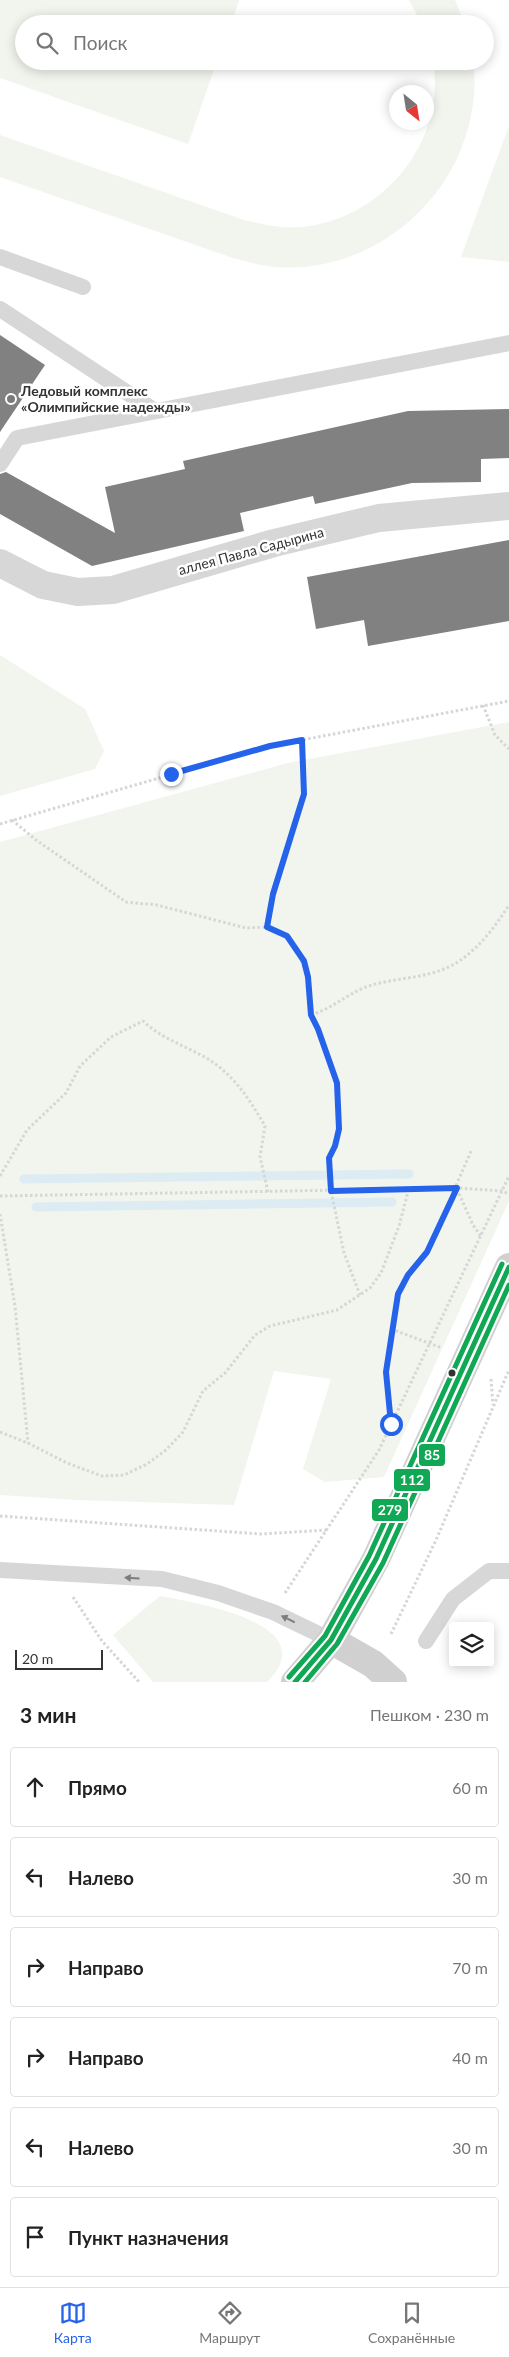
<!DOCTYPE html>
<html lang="ru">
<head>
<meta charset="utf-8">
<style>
	body { margin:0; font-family:Lato,sans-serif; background:#f6f6f6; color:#222 }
	.controls { position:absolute; right:15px; bottom:15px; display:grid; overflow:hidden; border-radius:5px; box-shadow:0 2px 12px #0003 }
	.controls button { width:45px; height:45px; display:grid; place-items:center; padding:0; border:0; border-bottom:1px solid #e0e0e0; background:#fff; color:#222; font:25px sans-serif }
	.compass { position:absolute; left:389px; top:85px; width:45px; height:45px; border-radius:50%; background:#fff; box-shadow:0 2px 12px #0003; rotate:150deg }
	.scale { position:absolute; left:15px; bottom:12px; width:88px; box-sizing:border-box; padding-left:5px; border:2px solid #333; border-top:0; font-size:14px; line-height:18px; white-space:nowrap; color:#333; -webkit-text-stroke:4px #fff; paint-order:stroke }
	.stop { position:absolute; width:15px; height:15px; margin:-11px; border:4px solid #2563eb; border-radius:50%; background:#fff }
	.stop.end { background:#2563eb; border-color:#fff; box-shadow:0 1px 5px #0008 }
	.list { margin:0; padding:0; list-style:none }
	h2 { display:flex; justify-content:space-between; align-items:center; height:65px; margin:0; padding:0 20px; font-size:21px }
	h2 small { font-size:16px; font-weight:400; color:#767676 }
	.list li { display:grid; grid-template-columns:32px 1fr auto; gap:15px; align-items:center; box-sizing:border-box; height:80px; margin:0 10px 10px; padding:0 10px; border:1px solid #e0e0e0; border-radius:5px }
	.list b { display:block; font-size:19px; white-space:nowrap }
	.list em { font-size:16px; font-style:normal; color:#767676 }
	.icon { flex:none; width:28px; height:28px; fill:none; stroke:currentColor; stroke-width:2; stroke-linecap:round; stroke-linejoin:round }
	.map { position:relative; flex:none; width:509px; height:1682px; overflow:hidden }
	.search { position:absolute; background:#fff; box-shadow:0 2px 12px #0003; left:15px; right:15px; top:15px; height:55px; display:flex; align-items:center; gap:12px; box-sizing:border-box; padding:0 18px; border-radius:28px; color:#767676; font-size:19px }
	.sheet { height:605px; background:#fff }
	nav { display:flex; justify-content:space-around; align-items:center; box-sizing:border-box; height:70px; border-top:1px solid #e0e0e0; background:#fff; font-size:14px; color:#767676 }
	nav a { display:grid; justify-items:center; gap:2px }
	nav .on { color:#2563eb }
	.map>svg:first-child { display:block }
	.green { fill:#f1f5ed }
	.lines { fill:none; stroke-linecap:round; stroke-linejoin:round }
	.stream { stroke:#ddebf3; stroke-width:9 }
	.building { fill:#818181 }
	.path { stroke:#d6d6d6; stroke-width:3; stroke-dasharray:2.5 2.5; stroke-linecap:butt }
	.lane { stroke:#d7d7d7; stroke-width:16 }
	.street { stroke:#d7d7d7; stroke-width:28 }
	.secondary { stroke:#d0d0d0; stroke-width:28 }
	.bus-1-casing { stroke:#fff; stroke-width:9 }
	.bus-2-casing { stroke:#fff; stroke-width:9 }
	.bus-3-casing { stroke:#fff; stroke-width:9 }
	.bus-1 { stroke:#10a855; stroke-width:5 }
	.bus-2 { stroke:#10a855; stroke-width:5 }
	.bus-3 { stroke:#10a855; stroke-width:5 }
	.oneway { fill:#7d7d7d }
	.route { stroke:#2563eb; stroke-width:6 }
	.poi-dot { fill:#7a7a7a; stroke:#fff; stroke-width:2 }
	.bus-dot { fill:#333; stroke:#fff; stroke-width:2 }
	.labels { text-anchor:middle; stroke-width:5; stroke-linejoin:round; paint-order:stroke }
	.poi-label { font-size:14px; font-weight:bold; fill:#333; stroke:#fff; text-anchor:start }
	.street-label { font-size:14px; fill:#333; stroke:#fff }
	.line-badge { stroke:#fff; stroke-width:2 }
	.badge-label { font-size:14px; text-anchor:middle; font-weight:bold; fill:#fff }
</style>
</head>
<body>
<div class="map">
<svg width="509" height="1682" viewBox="0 0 509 1682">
	<rect width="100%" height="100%" fill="#fff"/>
	<!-- green -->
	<g class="green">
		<polygon points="0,0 239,0 231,24 24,24 24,61 217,61 188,144 0,78"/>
		<polygon points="409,0 455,0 465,24 422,24"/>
		<path d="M433,61H473C478,92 471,126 459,154C427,227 348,277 267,266C255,264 244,261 233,258L0,177V135L244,220C263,224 281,229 301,227C381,220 447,143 433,61Z"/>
		<polygon points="509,126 509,262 461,257"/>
		<polygon points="0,655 85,709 104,751 95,769 0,796"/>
		<polygon points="509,722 509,1201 384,1477 325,1482 303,1469 331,1379 274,1371 234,1505 78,1500 0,1495 0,842 288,763"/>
		<path d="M160,1596C197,1603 326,1624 267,1682H153L113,1635Z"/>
	</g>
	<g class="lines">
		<!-- stream -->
		<g class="stream">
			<polyline points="24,1179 409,1174"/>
			<polyline points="36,1207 392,1202"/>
		</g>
	</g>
	<!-- building -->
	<g class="building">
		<polygon points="0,335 45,365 0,432"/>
		<polygon points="509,409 509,458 481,459 481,482 412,483 315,504 313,496 240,513 244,531 92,566 0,514 0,474 6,472 115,533 105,487 185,469 183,461 408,411"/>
		<polygon points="509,540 509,621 368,646 364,620 316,629 307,577"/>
	</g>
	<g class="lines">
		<!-- path -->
		<g class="path">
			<polyline points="483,705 495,735 509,749"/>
			<polyline points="12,820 36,840 126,902 157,905 246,928 267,927 287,936 296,948 308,977 311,1015 318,1029 337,1083 339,1129 335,1146 329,1158 331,1191 344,1253 360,1295"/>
			<polyline points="0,824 270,746 509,701"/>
			<polyline points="267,927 273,893 304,794 302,740"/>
			<path d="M311,1015C331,1009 346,995 366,987C391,978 420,979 444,969C472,958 493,930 509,905"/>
			<path d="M0,1176L27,1130L66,1093L80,1066L111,1037L143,1021C162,1039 186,1046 208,1059C234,1075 250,1100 265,1126L260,1157L268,1192"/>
			<polyline points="457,1189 473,1225 481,1236"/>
			<polyline points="0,1196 457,1188 502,1191 509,1194"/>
			<polyline points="0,1214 15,1306 28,1443"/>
			<polyline points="391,1329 442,1348"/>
			<polyline points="491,1379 493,1405"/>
			<polyline points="391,1424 386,1372 398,1294 408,1275 427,1252 472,1149"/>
			<polyline points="0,1432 28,1443 67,1463 102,1476 124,1475 147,1464 166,1450 183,1432 203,1391 225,1373 255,1335 270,1326 337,1310 370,1288 381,1273 399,1226 409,1188"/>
			<polyline points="0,1516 261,1534 328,1530"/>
			<polyline points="285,1593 379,1450 509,1176"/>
			<polyline points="73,1597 102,1641 139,1682"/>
			<polyline points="391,1634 436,1540 509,1370"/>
		</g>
		<!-- lane -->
		<g class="lane">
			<polyline points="0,257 83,287"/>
			<polyline points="0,309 155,411"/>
			<polyline points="0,464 17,438 509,343"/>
			<polyline points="0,1570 162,1579 218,1593 273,1612 331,1640"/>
			<polyline points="426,1641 453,1599 489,1571 509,1571"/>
		</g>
		<!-- street -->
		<polyline class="street" points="0,563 43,585 78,592 113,590 274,543 379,518 509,506"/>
		<!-- secondary -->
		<g class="secondary">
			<polyline points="331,1640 373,1664 393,1682"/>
			<polyline points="295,1682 331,1640 376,1559 509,1267"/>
		</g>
		<!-- bus-1 casing -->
		<g class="bus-1-casing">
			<polyline id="bus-1" points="295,1682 331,1640 376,1559 509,1267"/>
		</g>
		<!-- bus-2 casing -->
		<g class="bus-2-casing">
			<polyline id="bus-2" points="305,1682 337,1644 383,1563 509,1285"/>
		</g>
		<!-- bus-3 casing -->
		<g class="bus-3-casing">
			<polyline id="bus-3" points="289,1677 325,1636 369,1556 502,1264"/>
		</g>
		<!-- bus-1 -->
		<use href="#bus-1" class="bus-1"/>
		<!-- bus-2 -->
		<use href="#bus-2" class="bus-2"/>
		<!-- bus-3 -->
		<use href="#bus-3" class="bus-3"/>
	</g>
	<!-- one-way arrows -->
	<defs><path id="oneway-solid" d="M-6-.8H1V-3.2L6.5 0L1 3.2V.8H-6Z" transform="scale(1.25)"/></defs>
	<g class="oneway">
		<use href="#oneway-solid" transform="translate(132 1578) rotate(-177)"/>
		<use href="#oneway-solid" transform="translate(288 1619) rotate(-154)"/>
	</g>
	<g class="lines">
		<!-- route -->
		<polyline class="route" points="171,774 270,746 302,740 304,794 273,894 267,927 287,936 304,961 308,977 311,1015 318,1029 337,1083 339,1129 335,1146 329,1158 331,1191 457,1188 427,1252 408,1275 398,1294 386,1372 391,1424"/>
	</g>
	<!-- markers -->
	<circle class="poi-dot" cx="11" cy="399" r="5"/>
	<circle class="bus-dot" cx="452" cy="1373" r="4.5"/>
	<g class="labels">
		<!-- poi labels -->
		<g class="poi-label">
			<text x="21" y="396">Ледовый комплекс<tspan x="21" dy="16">«Олимпийские надежды»</tspan></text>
		</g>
		<!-- street labels -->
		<g class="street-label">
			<text transform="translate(251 551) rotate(-15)" y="5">аллея Павла Садырина</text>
		</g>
	</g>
	<g class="line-badge">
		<rect x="418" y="1443" width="28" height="24" rx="5" fill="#10a855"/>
		<rect x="393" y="1468" width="38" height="24" rx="5" fill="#10a855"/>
		<rect x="371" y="1498" width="38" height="24" rx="5" fill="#10a855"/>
	</g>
	<g class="badge-label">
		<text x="432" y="1460">85</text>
		<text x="412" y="1485">112</text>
		<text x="390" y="1515">279</text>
	</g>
</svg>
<div class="controls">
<button><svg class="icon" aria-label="layers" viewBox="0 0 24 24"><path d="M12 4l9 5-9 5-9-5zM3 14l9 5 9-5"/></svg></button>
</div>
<svg class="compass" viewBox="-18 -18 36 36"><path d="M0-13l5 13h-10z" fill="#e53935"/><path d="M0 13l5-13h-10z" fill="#767676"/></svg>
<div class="scale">20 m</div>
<div class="stop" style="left:391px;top:1424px"></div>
<div class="stop end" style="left:171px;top:774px"></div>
<div class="search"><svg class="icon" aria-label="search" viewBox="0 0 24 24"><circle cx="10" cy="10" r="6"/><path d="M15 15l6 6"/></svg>Поиск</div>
</div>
<section class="sheet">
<h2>3 мин<small>Пешком · 230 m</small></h2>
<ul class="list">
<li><svg class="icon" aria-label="ahead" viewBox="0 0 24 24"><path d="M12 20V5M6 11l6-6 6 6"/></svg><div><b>Прямо</b></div><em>60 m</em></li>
<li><svg class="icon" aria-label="left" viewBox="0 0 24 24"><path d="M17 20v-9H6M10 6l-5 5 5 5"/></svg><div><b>Налево</b></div><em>30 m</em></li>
<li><svg class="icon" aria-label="right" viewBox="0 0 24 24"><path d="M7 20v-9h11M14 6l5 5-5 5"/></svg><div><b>Направо</b></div><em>70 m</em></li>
<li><svg class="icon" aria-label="right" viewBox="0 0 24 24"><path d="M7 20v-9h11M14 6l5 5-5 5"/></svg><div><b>Направо</b></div><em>40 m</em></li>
<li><svg class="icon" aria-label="left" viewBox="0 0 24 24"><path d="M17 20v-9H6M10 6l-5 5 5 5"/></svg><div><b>Налево</b></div><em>30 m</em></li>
<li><svg class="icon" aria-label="arrive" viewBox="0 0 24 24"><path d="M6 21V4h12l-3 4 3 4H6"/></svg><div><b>Пункт назначения</b></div></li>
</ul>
</section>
<nav>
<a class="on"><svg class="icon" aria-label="map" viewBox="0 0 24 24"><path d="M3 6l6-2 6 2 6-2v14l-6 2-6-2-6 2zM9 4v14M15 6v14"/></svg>Карта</a>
<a><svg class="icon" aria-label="directions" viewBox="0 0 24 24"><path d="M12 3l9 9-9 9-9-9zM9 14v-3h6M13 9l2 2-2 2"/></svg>Маршрут</a>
<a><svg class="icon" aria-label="saved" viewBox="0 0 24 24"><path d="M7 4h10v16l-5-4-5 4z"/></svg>Сохранённые</a>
</nav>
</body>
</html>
